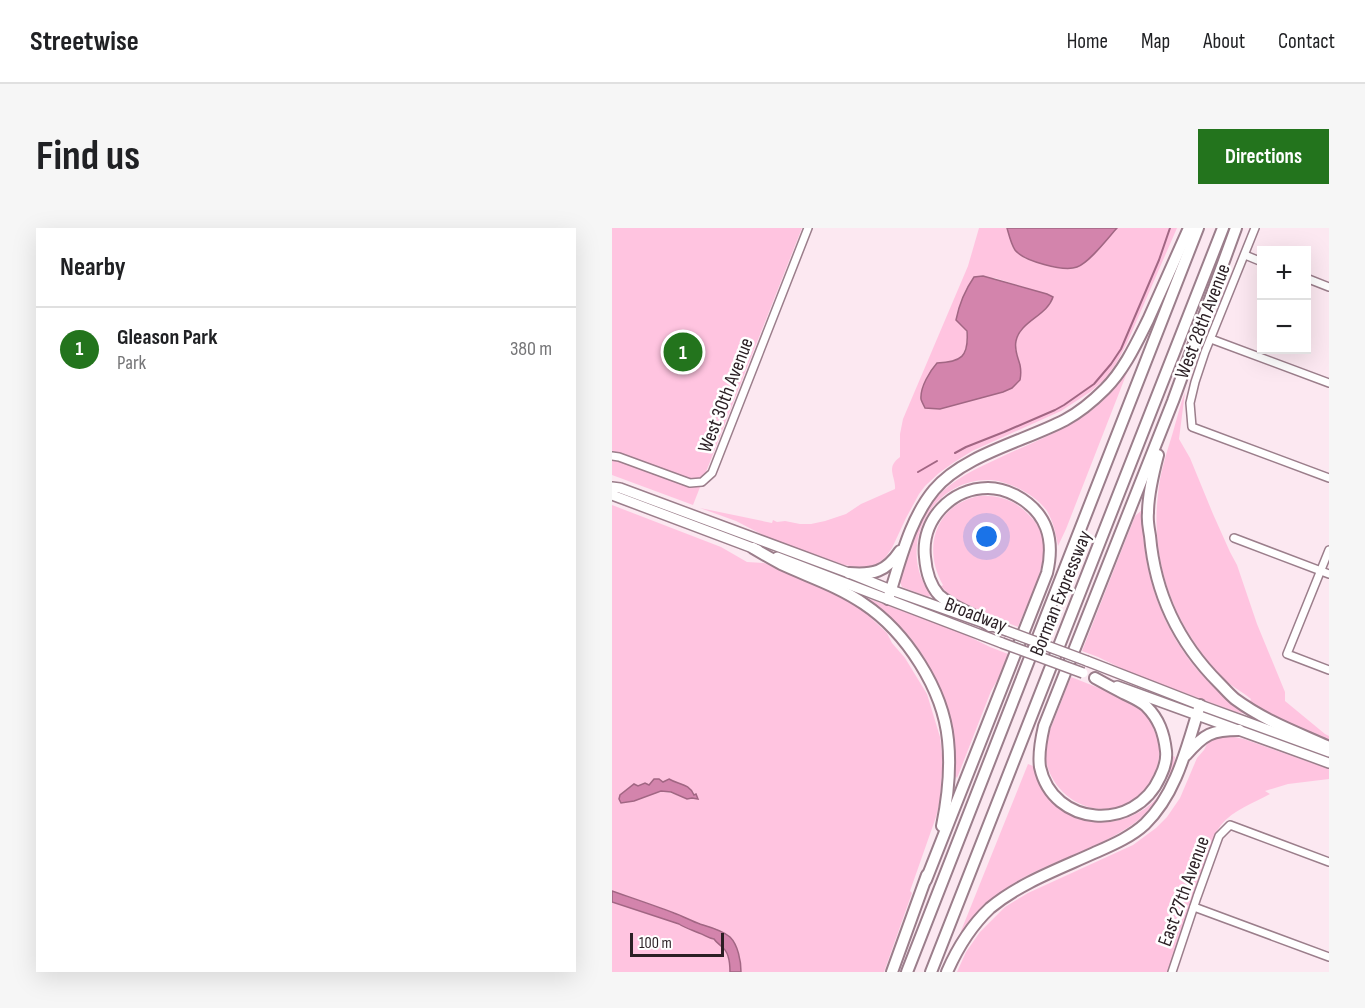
<!DOCTYPE html>
<html lang="en">
<head>
<meta charset="utf-8">
<style>
	body { margin:0; font-family:"Sofia Sans Condensed",sans-serif; background:#f6f6f6; color:#202124 }
	.controls { position:absolute; right:18px; top:18px; display:grid; overflow:hidden; border-radius:0px; box-shadow:0 6px 24px #0002 }
	.controls button { width:54px; height:54px; display:grid; place-items:center; padding:0; border:0; border-bottom:2px solid #e0e0e0; background:#fff; color:#202124; font:30px sans-serif }
	.scale { position:absolute; left:18px; bottom:15px; width:94px; box-sizing:border-box; padding-left:6px; border:3px solid #2b1f24; border-top:0; font-size:16px; line-height:21px; white-space:nowrap; color:#2b1f24; -webkit-text-stroke:4px #fff; paint-order:stroke }
	.you { position:absolute; left:375px; top:309px; width:21px; height:21px; margin:-15px; border:4px solid #fff; border-radius:50%; background:#1a73e8; box-shadow:0 0 0 9px #1a73e833 }
	.badge { display:grid; place-items:center; width:39px; height:39px; border-radius:50%; background:#23741d; color:#fff; font-size:20px; font-weight:700 }
	.pin { position:absolute; translate:-50% -50%; border:3px solid #fff; box-shadow:0 2px 6px #0006 }
	.list { margin:0; padding:0; list-style:none }
	h2 { display:flex; justify-content:space-between; align-items:center; height:78px; margin:0; padding:0 24px; font-size:26px }
	h2 small { font-size:20px; font-weight:400; color:#757577 }
	.list li { display:grid; grid-template-columns:39px 1fr auto; gap:18px; align-items:center; box-sizing:border-box; height:84px; padding:0 24px; border-top:2px solid #e0e0e0 }
	.list b { display:block; font-size:22px; white-space:nowrap }
	.list p { margin:0; font-size:20px; white-space:nowrap; color:#757577 }
	.list em { font-size:20px; font-style:normal; color:#757577 }
	.map { position:relative; flex:none; width:717px; height:744px; overflow:hidden; border-radius:0px }
	header { display:flex; align-items:center; gap:36px; box-sizing:border-box; height:84px; padding:0 30px; background:#fff; border-bottom:2px solid #e0e0e0 }
	header strong { font-size:28px }
	nav { display:flex; gap:33px; margin-inline-start:auto; font-size:21px }
	.intro { display:flex; align-items:center; justify-content:space-between; box-sizing:border-box; height:144px; padding:0 36px }
	h1 { margin:0; font-size:42px }
	.button { padding:15px 27px; border-radius:0px; background:#23741d; color:#fff; font-size:21px; font-weight:700 }
	main { display:flex; gap:36px; padding:0 36px }
	aside { flex:1; background:#fff; border-radius:0px; box-shadow:0 6px 24px #0002 }
	.map>svg:first-child { display:block }
	.green { fill:#ffc4e0; fill-rule:evenodd }
	.water { fill:#d384ac; stroke:#a16683; stroke-width:1.5 }
	.lines { fill:none; stroke-linecap:round; stroke-linejoin:round }
	.stream { stroke:#a16683; stroke-width:2 }
	.minor-casing { stroke:#9b7e8b; stroke-width:10 }
	.major-casing { stroke:#9b7e8b; stroke-width:12 }
	.highway-casing { stroke:#9b7e8b; stroke-width:14 }
	.minor { stroke:#fff; stroke-width:7 }
	.major { stroke:#fff; stroke-width:9 }
	.highway { stroke:#fff; stroke-width:10 }
	.major-bridge-casing { stroke:#9b7e8b; stroke-width:12; stroke-linecap:butt }
	.major-bridge { stroke:#fff; stroke-width:9 }
	.labels { text-anchor:middle; stroke-width:5; stroke-linejoin:round; paint-order:stroke }
	.street-label { font-size:20px; fill:#2b1f24; stroke:#fff }
</style>
</head>
<body>
<header>
<strong>Streetwise</strong>
<nav><a>Home</a><a>Map</a><a>About</a><a>Contact</a></nav>
</header>
<div class="intro"><h1>Find us</h1><a class="button">Directions</a></div>
<main>
<aside>
<h2>Nearby<small></small></h2>
<ul class="list">
<li><span class="badge">1</span><div><b>Gleason Park</b><p>Park</p></div><em>380 m</em></li>
</ul>
</aside>
<div class="map">
<svg width="717" height="744" viewBox="0 0 717 744">
	<rect width="100%" height="100%" fill="#fce8f1"/>
	<!-- green -->
	<g class="green">
		<polygon points="0,0 190,0 81,277 0,247"/>
		<path d="M367,0H395L398,9L412,30C423,33 452,43 463,40C474,37 497,9 505,0H565L515,115L504,136L492,152L478,164L449,183L360,223L341,235L327,245L313,258L307,266L294,290L280,320L273,330L265,336L250,340L232,337L157,310L124,293L88,280L160,295L161,292L165,294L173,293L188,296H199L213,293L234,286L249,276L283,261C284,248 273,240 288,229V206L291,191L356,38ZM362,49L383,50L434,66L441,69L439,75L412,98L404,110L403,120L409,140L391,164L328,181L313,180L325,135C330,134 336,135 340,134C346,133 349,130 352,125C360,110 352,97 346,82L357,57Z"/>
		<path d="M516,142L454,301L446,318C444,306 441,293 435,283C428,273 416,265 406,260C397,256 389,253 379,252C324,249 286,312 314,359H317L322,365L316,369L290,359L288,354C296,331 304,296 318,277C336,254 359,243 385,231C414,217 445,206 472,188C489,177 504,159 516,142Z"/>
		<path d="M573,164L567,211L578,230L601,286L618,324L625,337L645,396L673,464V473L713,506L717,508V514L656,487L642,477L640,479L637,475L639,471C630,463 618,458 610,449C562,398 538,335 546,266C548,244 555,224 561,204C565,190 568,177 573,164Z"/>
		<path d="M367,268C384,267 401,271 414,284C419,289 425,295 428,302C440,333 417,371 406,399L351,377L341,372L330,359L327,360L331,357C310,320 323,277 367,268Z"/>
		<path d="M0,277L109,319L135,334L152,335L213,359L234,370L254,384L259,390L275,405L280,415L293,430L315,466L328,509L330,527V544L328,573L324,589L298,663L300,665L272,744H129C129,733 126,717 118,709C110,702 98,699 88,696C79,693 71,688 62,685C42,677 21,670 0,663ZM60,553L65,554L85,571L80,570L75,571C60,565 52,561 36,567C29,570 24,573 17,573L16,561L22,556L26,558Z"/>
		<path d="M530,282C530,344 550,405 593,450C601,458 608,466 617,473C623,477 630,480 637,484L635,486L624,484L519,445L486,429L470,423L523,288Z"/>
		<path d="M255,370L350,405L378,419L396,426L386,451L379,463L345,550L343,548C347,483 313,404 254,372Z"/>
		<path d="M459,449L515,471L528,479L535,489L538,487C540,492 540,496 541,500C543,505 545,508 546,513C553,548 526,581 491,581C458,581 430,550 433,517C434,509 439,500 442,492C448,477 453,463 459,449Z"/>
		<path d="M617,508L632,511L717,541V551L676,556L653,563L658,566C642,575 621,582 609,597C600,609 596,624 593,638L556,744H345L354,724L368,704L393,679L416,665L521,617L544,600L555,589L568,570L585,530L592,522L596,514L607,509Z"/>
		<path d="M561,528L563,529C562,537 561,545 558,552C529,618 442,624 389,664C374,674 362,689 351,704L349,703L416,536L421,538C428,550 431,563 441,574C471,605 526,599 550,563C557,552 558,541 561,528Z"/>
		<path d="M0,674L67,696C73,700 80,701 87,705C93,707 96,710 102,711C104,714 107,716 110,718C117,724 118,735 118,744H0Z"/>
	</g>
	<!-- water -->
	<g class="water">
		<path d="M395,0H505C496,10 477,35 465,39C452,44 411,33 403,22C399,16 397,7 395,0Z"/>
		<path d="M371,48L435,66L441,69C435,88 408,93 404,113C402,122 406,129 408,137C409,142 409,147 408,152L400,160L391,164L328,181L313,180C312,178 309,172 309,171C308,159 318,143 325,135C349,134 357,129 355,103L344,92C347,77 353,62 362,49Z"/>
		<path d="M42,551H47L51,554L57,551C67,557 77,555 82,567L84,566L86,571L80,570L75,571L59,564L49,563L22,573L9,575L7,571L8,567L22,556L26,558L33,555L37,557Z"/>
		<path d="M0,663C20,670 41,677 62,685C71,688 79,693 88,696C98,699 110,702 118,709C126,717 129,733 129,744H118C118,735 117,724 110,719C107,716 104,714 102,711C96,710 93,707 87,705C80,702 73,700 67,696L0,674Z"/>
	</g>
	<g class="lines">
		<!-- stream -->
		<g class="stream">
			<polyline points="343,225 354,219 392,204 443,182 452,177 482,156 499,136 509,121 547,32 558,0"/>
			<polyline points="306,244 325,233"/>
		</g>
		<!-- minor casing -->
		<g class="minor-casing">
			<g id="minor">
				<polyline points="643,0 593,124 583,154 578,175 580,199 717,250"/>
				<polyline points="633,27 650,34"/>
				<polyline points="694,50 717,59"/>
				<polyline points="599,111 717,155"/>
				<polyline points="0,228 7,229 78,255 90,254 100,245 196,0"/>
				<polyline points="622,310 717,346"/>
				<polyline points="717,322 675,426 717,442"/>
				<polyline points="582,679 717,729"/>
				<polyline points="560,744 585,669 603,619 607,608 618,597 717,634"/>
			</g>
		</g>
		<!-- major casing -->
		<g class="major-casing">
			<g id="major">
				<polyline points="0,259 8,260 237,345 279,362 395,403"/>
				<polyline points="0,267 146,322"/>
				<polyline points="165,329 390,415"/>
				<polyline points="475,433 588,477 717,524"/>
				<polyline points="505,458 717,535"/>
			</g>
		</g>
		<!-- highway casing -->
		<g class="highway-casing">
			<g id="highway">
				<path d="M546,227C541,246 536,266 536,285C535,293 537,301 538,308C543,365 567,415 607,455C612,460 617,466 623,471C653,493 684,504 717,519"/>
				<path d="M141,320C151,326 160,331 169,336C197,349 226,358 252,376C294,404 331,461 336,512C339,541 336,569 330,598"/>
				<path d="M237,345C261,347 274,344 288,323"/>
				<path d="M276,371C288,335 297,292 322,262C351,227 413,213 453,192C468,184 481,173 493,161C512,142 524,116 536,92C550,61 563,31 577,0"/>
				<path d="M483,450C492,455 501,460 511,465C519,469 527,472 534,478C547,491 552,505 554,523C555,532 552,541 548,549C523,605 441,599 428,539C426,525 429,511 432,498L561,173L624,0"/>
				<path d="M574,527C592,506 600,502 627,502"/>
				<path d="M314,652L435,345C443,311 435,284 403,267C395,263 385,260 376,260C339,260 309,292 313,329C314,342 318,357 327,367C337,376 347,380 359,386C365,390 372,394 378,398"/>
				<polyline points="280,744 315,647"/>
				<polyline points="295,744 586,0"/>
				<polyline points="319,744 611,0"/>
				<path d="M335,744C345,721 359,698 378,680C408,655 447,641 482,625C500,617 519,609 533,596C565,565 575,518 588,477"/>
			</g>
		</g>
		<!-- minor -->
		<use href="#minor" class="minor"/>
		<!-- major -->
		<use href="#major" class="major"/>
		<!-- highway -->
		<use href="#highway" class="highway"/>
		<!-- major-bridge casing -->
		<g class="major-bridge-casing">
			<g id="major-bridge">
				<polyline points="395,403 475,433"/>
				<polyline points="390,415 471,445"/>
			</g>
		</g>
		<!-- major-bridge -->
		<use href="#major-bridge" class="major-bridge"/>
	</g>
	<g class="labels">
		<!-- street labels -->
		<g class="street-label">
			<text transform="translate(590 93) rotate(-69)" y="7">West 28th Avenue</text>
			<text transform="translate(113 167) rotate(-69)" y="7">West 30th Avenue</text>
			<text transform="translate(448 365) rotate(-68)" y="7">Borman Expressway</text>
			<text transform="translate(364 386) rotate(21)" y="7">Broadway</text>
			<text transform="translate(571 663) rotate(-70)" y="7">East 27th Avenue</text>
		</g>
	</g>
</svg>
<div class="controls">
<button>+</button>
<button>−</button>
</div>
<div class="scale">100 m</div>
<div class="you"></div>
<div class="pin badge" style="left:71px;top:124px">1</div>
</div>
</main>
</body>
</html>
